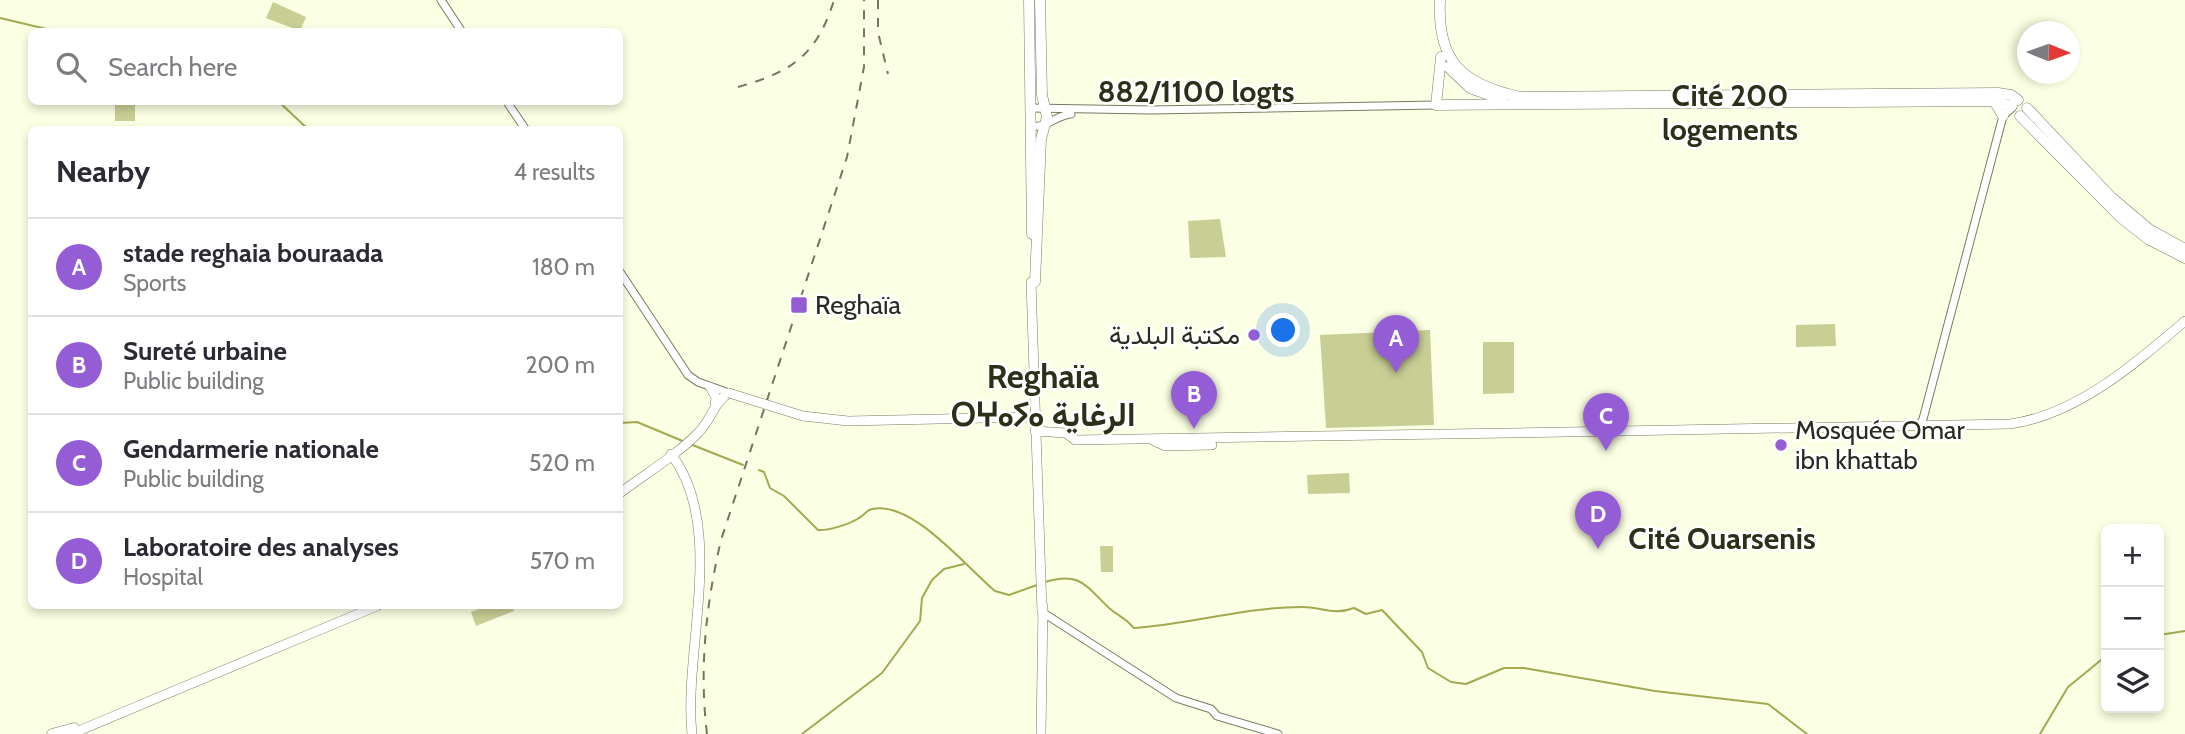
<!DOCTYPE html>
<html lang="en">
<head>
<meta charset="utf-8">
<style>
	body { margin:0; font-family:Cabin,Vazirmatn,"Noto Sans Tifinagh",sans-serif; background:#f2f2f3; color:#2b2b33 }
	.controls { position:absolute; right:21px; bottom:21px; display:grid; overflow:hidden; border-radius:10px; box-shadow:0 4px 10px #0003 }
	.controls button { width:63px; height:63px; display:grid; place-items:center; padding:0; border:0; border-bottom:2px solid #e1e1e2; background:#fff; color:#2b2b33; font:35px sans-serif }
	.compass { position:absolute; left:2017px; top:21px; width:63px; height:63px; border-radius:50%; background:#fff; box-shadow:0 4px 10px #0003; rotate:91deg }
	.you { position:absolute; left:1284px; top:331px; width:24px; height:24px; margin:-18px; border:5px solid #fff; border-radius:50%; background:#1a73e8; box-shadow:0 0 0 10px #1a73e833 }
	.badge { display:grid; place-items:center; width:46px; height:46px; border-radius:50%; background:#955dd5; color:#fff; font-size:23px; font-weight:700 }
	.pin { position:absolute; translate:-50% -58px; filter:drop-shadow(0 2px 4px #0008) }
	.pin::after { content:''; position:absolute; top:37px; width:24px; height:21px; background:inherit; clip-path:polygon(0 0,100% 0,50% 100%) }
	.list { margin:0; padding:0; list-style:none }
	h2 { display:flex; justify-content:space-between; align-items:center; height:91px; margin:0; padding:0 28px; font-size:30px }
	h2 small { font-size:23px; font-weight:400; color:#7c7c81 }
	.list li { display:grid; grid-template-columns:46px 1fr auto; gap:21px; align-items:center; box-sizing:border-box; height:98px; padding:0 28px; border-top:2px solid #e1e1e2 }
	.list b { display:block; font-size:26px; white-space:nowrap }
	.list p { margin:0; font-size:23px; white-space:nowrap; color:#7c7c81 }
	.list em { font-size:23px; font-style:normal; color:#7c7c81 }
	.icon { flex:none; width:38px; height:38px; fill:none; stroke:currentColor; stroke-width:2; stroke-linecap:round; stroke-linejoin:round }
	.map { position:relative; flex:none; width:2185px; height:734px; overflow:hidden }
	.search { position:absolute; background:#fff; box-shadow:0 4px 10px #0003; left:28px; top:28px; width:595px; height:77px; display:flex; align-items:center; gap:18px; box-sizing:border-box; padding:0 24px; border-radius:10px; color:#7c7c81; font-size:26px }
	.panel { position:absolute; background:#fff; box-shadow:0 4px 10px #0003; left:28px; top:126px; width:595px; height:483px; border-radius:10px }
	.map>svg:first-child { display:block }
	.green { fill:#c9ce95 }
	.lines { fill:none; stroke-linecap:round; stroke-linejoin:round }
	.stream { stroke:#a2a950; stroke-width:2 }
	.minor-casing { stroke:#787b62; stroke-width:9 }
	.major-casing { stroke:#787b62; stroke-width:10 }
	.highway-casing { stroke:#787b62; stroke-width:11 }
	.minor { stroke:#fff; stroke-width:7 }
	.major { stroke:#fff; stroke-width:9 }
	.highway { stroke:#fff; stroke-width:10 }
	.rail { stroke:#737564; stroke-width:2; stroke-dasharray:9 9; stroke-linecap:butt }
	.major-bridge-casing { stroke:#787b62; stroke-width:10; stroke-linecap:butt }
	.major-bridge { stroke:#fff; stroke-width:9 }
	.poi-dot { fill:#955dd5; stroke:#fff; stroke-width:2.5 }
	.labels { text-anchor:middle; stroke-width:5; stroke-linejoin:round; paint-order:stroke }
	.poi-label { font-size:26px; fill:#2a2b20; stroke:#fff; text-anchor:start }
	.quarter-label { font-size:30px; font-weight:bold; fill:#2d2f19; stroke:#fff }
	.district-label { font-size:33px; font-weight:bold; fill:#2d2f19; stroke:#fff }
</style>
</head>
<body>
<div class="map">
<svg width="2185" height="734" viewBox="0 0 2185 734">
	<rect width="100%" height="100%" fill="#fbffe3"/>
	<!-- green -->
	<g class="green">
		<polygon points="273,2 306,17 300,31 266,18"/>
		<rect x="115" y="102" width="20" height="19"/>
		<polygon points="1220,219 1226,257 1190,258 1188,221"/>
		<polygon points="1835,324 1836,346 1796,347 1796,325"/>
		<polygon points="1430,330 1434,425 1326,428 1320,335"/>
		<polygon points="1483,342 1514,342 1514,393 1483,394"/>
		<polygon points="1349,473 1350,493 1308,494 1307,475"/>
		<polygon points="1100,546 1113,546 1113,572 1101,572"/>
		<polygon points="487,606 512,606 514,611 476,626 471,612"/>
	</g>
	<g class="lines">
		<!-- stream -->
		<g class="stream">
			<polyline points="0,18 59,32"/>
			<polyline points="279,102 309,130"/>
			<polyline points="620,423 637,422 685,442"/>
			<polyline points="690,444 743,465"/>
			<path d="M759,470L764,472L770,488L784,496L818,530C828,531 850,524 859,518C865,515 866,510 872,509C912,500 965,566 995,591L1009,595L1037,585"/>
			<path d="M1045,582C1080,571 1086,586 1109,608C1119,617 1123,615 1134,628C1191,624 1244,607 1302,607C1322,607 1333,616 1354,608L1366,614L1382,610L1422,652L1428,668L1451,682L1466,684L1504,668H1524L1655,691L1768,704L1807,734"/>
			<polyline points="2159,635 2185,631"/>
			<polyline points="802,734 882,673 920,621 922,598 932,580 944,569 964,564"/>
			<polyline points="2040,734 2068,687 2106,656"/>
		</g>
		<!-- minor casing -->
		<g class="minor-casing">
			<g id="minor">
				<polyline points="441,0 462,32"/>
				<polyline points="507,102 526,130"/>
				<polyline points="1031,108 1151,110 1436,105"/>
				<path d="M1031,126C1046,129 1056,115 1071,114"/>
				<polyline points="620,272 688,375 698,382 729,393"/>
				<polyline points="1919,426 1923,419 2003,116 2012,108"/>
				<polyline points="1042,612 1176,698 1211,709 1217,716 1278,734"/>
			</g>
		</g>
		<!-- major casing -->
		<g class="major-casing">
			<g id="major">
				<polyline points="1031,282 1042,612"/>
				<polyline points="710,387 716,397 715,405"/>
				<polyline points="803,416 848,421 1035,417"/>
				<path d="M1035,431L1066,433L1075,440C1387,434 1698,431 2010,424C2076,415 2135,364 2185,321"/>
				<polyline points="1154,441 1165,446 1212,445"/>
				<path d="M671,454C727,527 683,650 692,734"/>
				<path d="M620,493C645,474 677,455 699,432C711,420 714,402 729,393"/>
				<polyline points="71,734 377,606"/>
				<polyline points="1041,734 1043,606"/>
			</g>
		</g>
		<!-- highway casing -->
		<g class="highway-casing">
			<g id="highway">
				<polyline points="1029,0 1032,234"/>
				<path d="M1440,0C1437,62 1462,84 1520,97L1998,93L2011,95L2018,100"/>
				<polyline points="1441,57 1436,105 1994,101 2012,106"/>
				<polyline points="1448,67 1470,88 1503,100"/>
				<polyline points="1994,101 2003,116"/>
				<polyline points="2027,108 2111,197 2149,229 2185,249"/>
				<polyline points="2020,116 2120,217 2148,239 2185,258"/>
				<polyline points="1035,282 1041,139 1047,117 1042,95 1040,0"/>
				<polyline points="52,734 74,728"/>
			</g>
		</g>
		<!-- minor -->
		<use href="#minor" class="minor"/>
		<!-- major -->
		<use href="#major" class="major"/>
		<!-- highway -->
		<use href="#highway" class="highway"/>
		<!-- rail -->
		<g class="rail">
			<polyline points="878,0 878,32 888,74"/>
			<path d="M738,87C792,72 817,55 834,0"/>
			<path d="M707,734C699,668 706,605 721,540L847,157L864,67V0"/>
		</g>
		<!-- major-bridge casing -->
		<g class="major-bridge-casing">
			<polyline id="major-bridge" points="729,393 803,416"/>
		</g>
		<!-- major-bridge -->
		<use href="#major-bridge" class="major-bridge"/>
	</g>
	<!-- markers -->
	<g class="poi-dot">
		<rect x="790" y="296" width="18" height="18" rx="3.5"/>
		<circle cx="1254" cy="335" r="7"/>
		<circle cx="1781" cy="445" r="7"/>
	</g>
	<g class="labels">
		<!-- poi labels -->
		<g class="poi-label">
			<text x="815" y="314">Reghaïa</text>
			<text x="1240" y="344" text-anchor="end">مكتبة البلدية</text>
			<text x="1795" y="439">Mosquée Omar<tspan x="1795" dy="30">ibn khattab</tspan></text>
		</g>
		<!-- quarter labels -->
		<g class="quarter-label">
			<text x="1196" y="102">882/1100 logts</text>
			<text x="1730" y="106">Cité 200<tspan x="1730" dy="34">logements</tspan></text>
			<text x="1722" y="549">Cité Ouarsenis</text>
		</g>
		<!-- district labels -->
		<g class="district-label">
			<text x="1043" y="388">Reghaïa<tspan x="1043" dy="38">ⵔⵖⴰⵢⴰ الرغاية</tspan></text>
		</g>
	</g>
</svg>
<div class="controls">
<button>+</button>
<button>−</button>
<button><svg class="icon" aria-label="layers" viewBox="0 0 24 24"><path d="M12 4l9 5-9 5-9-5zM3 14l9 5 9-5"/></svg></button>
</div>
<svg class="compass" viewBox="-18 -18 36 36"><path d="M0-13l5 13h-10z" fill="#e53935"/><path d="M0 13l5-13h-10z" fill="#7c7c81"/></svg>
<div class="you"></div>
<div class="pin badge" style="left:1396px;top:373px">A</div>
<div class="pin badge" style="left:1194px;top:429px">B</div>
<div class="pin badge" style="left:1606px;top:451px">C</div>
<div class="pin badge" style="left:1598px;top:549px">D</div>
<div class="search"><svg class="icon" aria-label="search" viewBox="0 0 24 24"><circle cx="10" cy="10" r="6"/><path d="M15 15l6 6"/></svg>Search here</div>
<section class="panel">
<h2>Nearby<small>4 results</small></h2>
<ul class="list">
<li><span class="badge">A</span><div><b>stade reghaia bouraada</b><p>Sports</p></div><em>180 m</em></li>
<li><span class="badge">B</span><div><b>Sureté urbaine</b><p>Public building</p></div><em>200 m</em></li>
<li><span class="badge">C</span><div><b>Gendarmerie nationale</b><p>Public building</p></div><em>520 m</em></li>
<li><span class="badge">D</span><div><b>Laboratoire des analyses</b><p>Hospital</p></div><em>570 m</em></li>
</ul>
</section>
</div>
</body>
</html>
